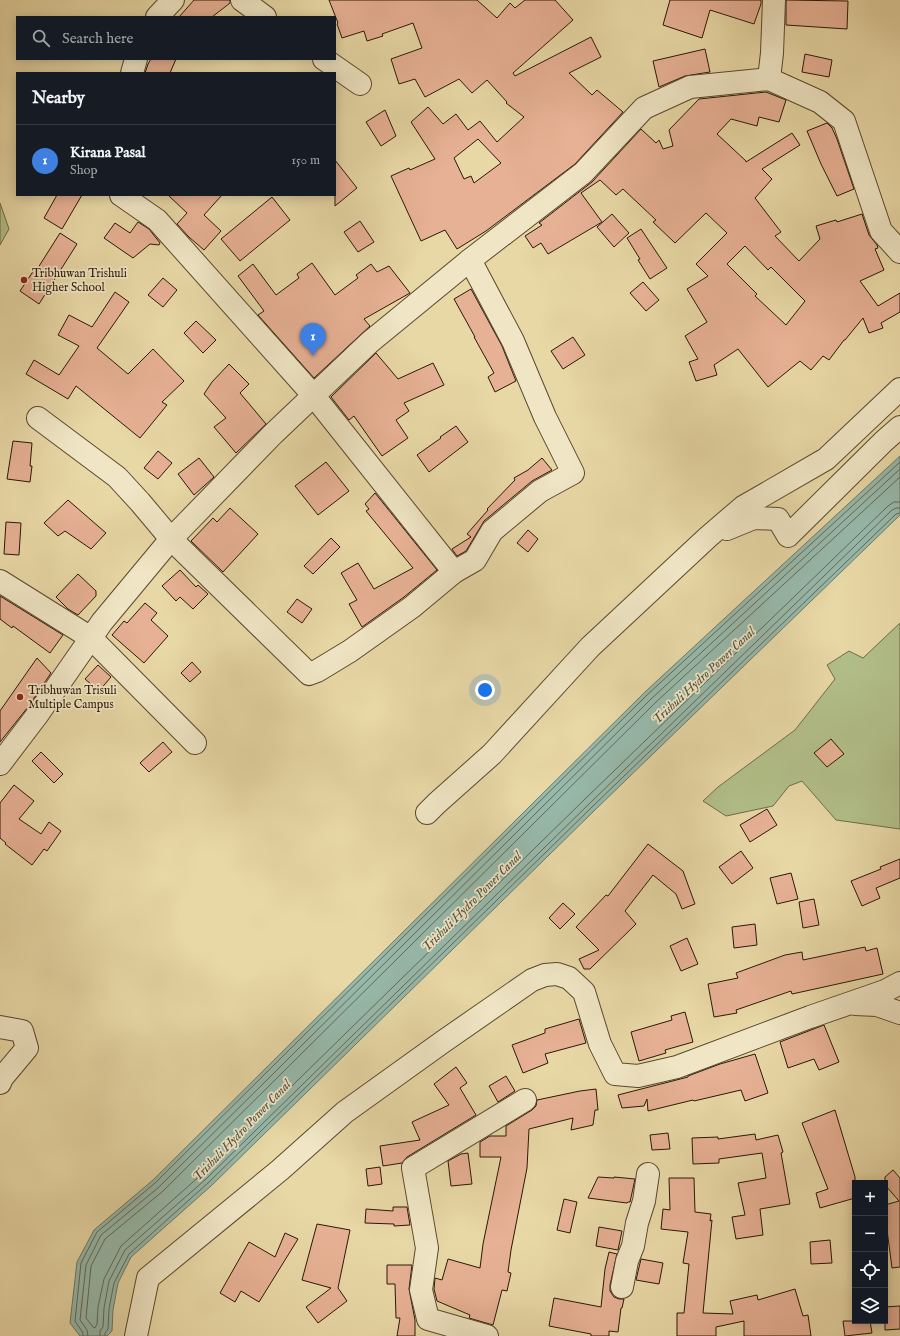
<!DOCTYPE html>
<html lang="en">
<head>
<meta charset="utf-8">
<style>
	body { margin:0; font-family:"IM FELL English",serif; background:#242831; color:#f1f3f6 }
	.controls { position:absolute; right:12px; bottom:12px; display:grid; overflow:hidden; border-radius:0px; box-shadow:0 2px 10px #0003 }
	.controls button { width:36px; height:36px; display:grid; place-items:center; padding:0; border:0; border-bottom:1px solid #363941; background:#171b24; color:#f1f3f6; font:20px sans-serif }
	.you { position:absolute; left:485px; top:690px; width:14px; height:14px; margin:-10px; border:3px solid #fff; border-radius:50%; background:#1a73e8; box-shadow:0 0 0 6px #1a73e833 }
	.badge { display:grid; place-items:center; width:26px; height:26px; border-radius:50%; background:#ea580c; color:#fff; font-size:13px; font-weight:700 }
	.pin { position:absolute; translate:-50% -33px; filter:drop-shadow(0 1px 2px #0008) }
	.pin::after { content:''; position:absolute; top:21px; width:14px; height:12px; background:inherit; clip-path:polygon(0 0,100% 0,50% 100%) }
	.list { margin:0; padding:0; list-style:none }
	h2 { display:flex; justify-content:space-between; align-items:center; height:52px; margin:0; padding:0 16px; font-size:17px }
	h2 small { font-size:13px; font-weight:400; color:#9ea1a6 }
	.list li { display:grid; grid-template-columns:26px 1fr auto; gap:12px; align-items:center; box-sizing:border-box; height:72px; padding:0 16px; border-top:1px solid #363941 }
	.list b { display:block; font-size:15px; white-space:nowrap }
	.list p { margin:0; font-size:13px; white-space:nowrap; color:#9ea1a6 }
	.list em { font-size:13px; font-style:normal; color:#9ea1a6 }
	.icon { flex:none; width:22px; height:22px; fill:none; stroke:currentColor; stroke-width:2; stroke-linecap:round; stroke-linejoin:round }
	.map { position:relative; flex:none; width:900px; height:1336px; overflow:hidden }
	.search { position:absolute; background:#171b24; box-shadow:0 2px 10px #0003; left:16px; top:16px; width:320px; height:44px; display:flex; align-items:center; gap:10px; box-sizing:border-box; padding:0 14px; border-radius:0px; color:#9ea1a6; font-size:15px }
	.panel { position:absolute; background:#171b24; box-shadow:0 2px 10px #0003; left:16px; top:72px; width:320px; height:124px; border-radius:0px }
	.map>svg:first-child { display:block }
	.green { fill:#b2bf89; stroke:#6e6c48 }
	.water { fill:#97b9ab; stroke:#6b7969 }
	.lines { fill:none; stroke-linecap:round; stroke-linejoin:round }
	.shore { stroke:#606858; stroke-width:1 }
	.building { fill:#e7b195; stroke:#2a1806; fill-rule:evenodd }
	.minor-casing { stroke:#5a482e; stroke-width:24 }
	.minor { stroke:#f0e6c5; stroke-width:22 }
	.poi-dot { fill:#8f2418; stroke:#f0e6c5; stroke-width:1.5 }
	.labels { text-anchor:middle; stroke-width:3.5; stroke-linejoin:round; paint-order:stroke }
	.poi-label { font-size:12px; fill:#2a1806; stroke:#f0e6c5; text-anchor:start }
	.water-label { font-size:13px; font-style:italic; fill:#505040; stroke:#f0e6c5 }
</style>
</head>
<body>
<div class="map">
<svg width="900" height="1336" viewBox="0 0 900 1336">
	<rect width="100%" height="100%" fill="#e8d8a6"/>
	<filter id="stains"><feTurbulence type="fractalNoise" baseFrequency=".005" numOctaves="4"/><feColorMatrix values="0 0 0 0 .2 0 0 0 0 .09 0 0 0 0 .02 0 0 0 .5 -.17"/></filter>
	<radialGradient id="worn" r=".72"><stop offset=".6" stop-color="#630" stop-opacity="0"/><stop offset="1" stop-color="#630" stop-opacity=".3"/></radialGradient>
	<!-- green -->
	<g class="green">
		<polygon points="0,203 9,229 0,245"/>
		<polygon points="900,623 900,829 836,820 802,781 789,786 773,806 726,816 703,801 718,787 795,730 835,679 827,665 849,651 863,658"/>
	</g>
	<!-- water -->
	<polygon class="water" points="900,456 900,515 596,809 212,1185 131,1257 118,1283 113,1310 112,1331 107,1336 80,1336 70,1323 77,1262 94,1230 153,1180 645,692"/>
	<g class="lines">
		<!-- shore -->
		<g class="shore">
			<polyline points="900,477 655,703 163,1191 105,1239 91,1266 86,1318 93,1327 95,1328 97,1324 98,1307 104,1279 121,1246 202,1174 585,799 888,506 894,502 900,502"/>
			<polyline points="83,1336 83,1333 75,1321 81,1263 97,1232 155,1183 647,695 900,462"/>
			<polyline points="88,1336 87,1330 80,1320 86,1265 101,1235 159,1187 651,699 900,469"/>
			<polyline points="100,1336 100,1331 103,1327 104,1308 109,1281 125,1250 206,1179 590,803 892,510 896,508 900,508"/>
			<polyline points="105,1336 105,1333 108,1329 109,1309 114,1283 129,1254 209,1182 593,806 896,514 900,513"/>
		</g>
	</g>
	<!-- building -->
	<g class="building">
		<polygon points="194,0 230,0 230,3 212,17 179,17"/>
		<path d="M329,0H477L497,18L510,3L515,8L525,0H555L573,20L513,73L515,76L591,37L601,57L569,73L592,95L597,90L623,112L575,164L486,231L457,249L445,230L421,241L391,176L409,168L410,170L435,159L411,122L428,107L443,124L456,114L468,130L480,121L497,142L524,117L506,103L507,102L487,80L472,93L459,79L425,97L415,79L399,84L391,59L422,48L413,23L382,34L383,36L367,41L364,31L342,38L337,24L338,23ZM478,139L501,163L474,183L471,176L464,179L454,158Z"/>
		<polygon points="670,0 761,0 761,4 754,24 710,10 702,38 663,25"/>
		<polygon points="786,0 848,1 847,29 786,25"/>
		<polygon points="705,49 710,72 685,76 659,87 653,61"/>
		<polygon points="805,54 832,60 829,77 802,72"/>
		<polygon points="151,59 176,59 170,73 145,73 148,64"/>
		<path d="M766,92L786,100L779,122L759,117L757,126L731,119L717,134L746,161V162L792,133L800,145L762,169L772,179L755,198L781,232L775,236L799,261L820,239L816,226L836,220L837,222L862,214L869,235L877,245L878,248L875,249L884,270L860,281L878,306L900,293V312L881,323L883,328L869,333L863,318L845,340H844L829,360L823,356L811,370L800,361L768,387L738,349L714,365L717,375L696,381L689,362L698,359L685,336L707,322L687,289L708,276L696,264L727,233L706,213L675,243L653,222L656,220L623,189L616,195L600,180L581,193L602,222L548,254L541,243L533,248L525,236L542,225L539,223L592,182L641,129L656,143L659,140L663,149L673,146L669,130L699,99ZM745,246L768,270L771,267L805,301L786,325L755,296L757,294L727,264Z"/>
		<polygon points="385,110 396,136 381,146 366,122"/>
		<polygon points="827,123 832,128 837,139 854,189 837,196 821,164 807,131"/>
		<polygon points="335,160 357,188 335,206"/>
		<polygon points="57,195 82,195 62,229 44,218"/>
		<polygon points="168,195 222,195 204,215 221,231 204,250 189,237 177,224 187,213"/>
		<polygon points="272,197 290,220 240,261 221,239"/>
		<polygon points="612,214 629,233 614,247 597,227"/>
		<polygon points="360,221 374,242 358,252 344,232"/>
		<polygon points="138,222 149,229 160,243 159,245 150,244 133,258 104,238 115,223 130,233"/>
		<polygon points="641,229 667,268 650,279 638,260 640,259 627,238"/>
		<polygon points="60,233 77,244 39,304 20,291 34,270 36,271"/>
		<polygon points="312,263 335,295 358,278 356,275 371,264 377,272 389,266 410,293 364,319 370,326 314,378 258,315 264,311 238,276 253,264 276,295 299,278 297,274"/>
		<polygon points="163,278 177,290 163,307 148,295"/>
		<polygon points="643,282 659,300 646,311 630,293"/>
		<polygon points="471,289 502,346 516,381 495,392 488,377 494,373 474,337 475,337 454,299"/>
		<polygon points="115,292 129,302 97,348 128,374 153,349 184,381 162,402 167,405 140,438 76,386 68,399 26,374 34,360 59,375 79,346 58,335 69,315 92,327"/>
		<polygon points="196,321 216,340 203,353 184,333"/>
		<polygon points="573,337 585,355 563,369 551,351"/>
		<polygon points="376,353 398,379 433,363 444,385 404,403 409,411 396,420 408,438 382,456 354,416 349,420 331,397"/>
		<polygon points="229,364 249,384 240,393 266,424 236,453 214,427 226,418 204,394 212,382"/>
		<polygon points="456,426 468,442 429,472 417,455 441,438 440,437"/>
		<polygon points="13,441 32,443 30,466 32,466 30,482 7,479"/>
		<polygon points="158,451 172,463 158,479 144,468"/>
		<polygon points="199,458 214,477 194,495 178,474"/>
		<polygon points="542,458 552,470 532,481 484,521 466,551 457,556 452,549 471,537 467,534 488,510 487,509 515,480 514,478 528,470"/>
		<polygon points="326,462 349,491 318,515 295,486"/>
		<polygon points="375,493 437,570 404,597 362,627 349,604 357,600 341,573 358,563 374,589 413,568 366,511 369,509 365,504"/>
		<polygon points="68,500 106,533 91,549 65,531 58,536 44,523"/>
		<polygon points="230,508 258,534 223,572 191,541 213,518 217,522"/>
		<polygon points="6,522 21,523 19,555 4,554"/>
		<polygon points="528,530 538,539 528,552 517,543"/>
		<polygon points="331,538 340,547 313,574 304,566"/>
		<polygon points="180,570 196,587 198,585 208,594 193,609 180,597 176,601 162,586"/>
		<polygon points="78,574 96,591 96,596 78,615 68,609 56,597"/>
		<polygon points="0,596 63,635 50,653 13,626 12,628 0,619"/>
		<polygon points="297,599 312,609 302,623 287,612"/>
		<polygon points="145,603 157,613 151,620 168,636 144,663 112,635 124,621 127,623"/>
		<polygon points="37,658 51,673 28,707 0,742 0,711"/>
		<polygon points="192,662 201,672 190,682 181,673"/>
		<polygon points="98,665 111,677 99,691 85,679"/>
		<polygon points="831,739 844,754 827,767 814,753"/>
		<polygon points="163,742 172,752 149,772 140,763"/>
		<polygon points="41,752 63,774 54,783 32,761"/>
		<polygon points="14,785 34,801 19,819 41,834 49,822 61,831 47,851 44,849 32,865 5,844 6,843 0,838 0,803"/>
		<polygon points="767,809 777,825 750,842 740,825"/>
		<polygon points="648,844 683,871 695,904 682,909 676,894 653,875 625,911 636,924 590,969 584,969 579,959 599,950 576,927 606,895 608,896"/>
		<polygon points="741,851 753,868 732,884 719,867"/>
		<polygon points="900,859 900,878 876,888 880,898 862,906 851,881 881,869 880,867"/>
		<polygon points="791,873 798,899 777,904 770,878"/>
		<polygon points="814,899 819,925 803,928 799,902"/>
		<polygon points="563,903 575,914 560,929 549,918"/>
		<polygon points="755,924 757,945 734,948 732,927"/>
		<polygon points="687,938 698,964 681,971 670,946"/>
		<polygon points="865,947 866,951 877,948 883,974 792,994 791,991 736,1010 737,1013 714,1017 708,984 738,978 736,973 785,955 802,952 803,960"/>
		<polygon points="685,1012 693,1042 665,1050 666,1053 639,1061 631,1032 672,1020 671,1016"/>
		<polygon points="579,1019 586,1043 545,1054 548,1063 523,1073 512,1045 545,1033 545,1029"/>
		<polygon points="824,1025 839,1062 819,1070 814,1059 788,1068 780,1042"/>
		<polygon points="755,1054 768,1093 745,1101 741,1090 694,1101 693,1100 648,1111 647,1099 644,1106 622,1108 618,1095 688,1077 688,1076 720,1064"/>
		<polygon points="456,1067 467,1083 460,1088 476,1115 407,1157 402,1163 383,1166 380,1146 420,1140 412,1122 449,1105 434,1084"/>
		<polygon points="506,1076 515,1091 498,1102 489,1086"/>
		<polygon points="596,1089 598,1110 595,1110 593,1125 571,1130 573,1118 529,1129 527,1168 511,1250 508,1272 511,1273 507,1291 502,1290 493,1325 469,1318 470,1315 437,1301 434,1289 435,1278 442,1280 448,1259 480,1268 483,1244 501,1157 480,1157 480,1142 490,1136 506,1136 506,1126 532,1110 536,1106 537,1100 580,1091"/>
		<polygon points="835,1110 855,1177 855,1198 820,1208 816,1193 828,1189 802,1123"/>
		<polygon points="668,1133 670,1149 652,1150 650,1135"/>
		<polygon points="755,1134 756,1140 778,1135 783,1152 781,1153 790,1204 760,1209 763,1235 736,1239 732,1217 745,1215 738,1183 766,1178 762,1153 719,1159 719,1163 693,1164 692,1138 718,1137 718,1139"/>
		<polygon points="468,1153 472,1184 451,1186 448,1161 461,1154"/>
		<polygon points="380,1167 382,1184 368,1186 366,1169"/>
		<polygon points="893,1170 900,1178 900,1267 892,1268 887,1230 885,1230 885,1205 899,1201 885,1185 885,1177"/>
		<polygon points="598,1177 614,1178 614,1177 635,1179 630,1202 628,1202 627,1203 588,1198"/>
		<polygon points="669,1178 694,1178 695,1212 711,1214 710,1221 712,1220 703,1313 733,1314 730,1301 757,1295 758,1300 795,1289 803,1316 808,1315 811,1336 744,1336 744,1321 716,1327 716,1336 677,1336 677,1313 684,1313 689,1264 683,1263 688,1232 661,1229 663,1209 670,1210"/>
		<polygon points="564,1199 577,1202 570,1233 557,1230"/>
		<polygon points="393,1207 407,1207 410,1225 394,1226 394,1224 365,1223 366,1209 393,1211"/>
		<polygon points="317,1224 350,1230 338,1288 347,1301 318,1323 306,1307 331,1288 302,1280"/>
		<polygon points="599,1227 622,1231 618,1250 596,1246"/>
		<polygon points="285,1233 298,1239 259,1302 241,1291 235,1302 220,1293 249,1242 275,1257"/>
		<polygon points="830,1240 832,1263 811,1264 810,1242"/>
		<polygon points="609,1252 617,1254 610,1285 610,1291 614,1297 619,1299 624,1299 622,1308 621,1308 618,1332 609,1331 609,1336 591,1336 591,1334 549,1326 554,1298 601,1307 605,1269"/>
		<polygon points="641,1259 663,1263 659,1284 636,1280"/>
		<polygon points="387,1265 412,1265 409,1289 415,1320 415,1336 397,1336 400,1318 396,1318 395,1284 387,1284"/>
		<polygon points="900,1306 900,1329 885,1330 885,1307"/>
		<polygon points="843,1321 870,1321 872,1333 845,1336"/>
	</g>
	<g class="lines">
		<!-- minor casing -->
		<g class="minor-casing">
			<g id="minor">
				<polyline points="242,0 265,17"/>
				<polyline points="157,17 173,0"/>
				<polyline points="324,59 360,84"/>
				<polyline points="132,73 136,59"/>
				<polyline points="769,79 772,53 774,0"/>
				<polyline points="121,195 157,220 314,396 454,572 475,560 492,531 540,491 573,473 545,417 513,341 470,260"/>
				<polyline points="38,418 117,477 140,502 171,539 309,674 317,671 350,651 412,607 454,572"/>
				<polyline points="727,529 754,518 778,519 788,536 884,441 900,427"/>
				<polyline points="0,581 91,638 195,743"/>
				<polyline points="0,764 38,714 102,622 171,539 273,434 370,342 470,260 583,173 644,108 690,87 769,79 820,102 844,121 881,231 900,252"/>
				<polyline points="427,813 437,803 492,754 590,647 708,537 743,507 826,459 900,389"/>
				<polyline points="855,1004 877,1005 900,1013"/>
				<polyline points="0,1027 22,1031 27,1048 2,1078 0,1083"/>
				<polyline points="622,1287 627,1261 633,1246 637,1223 644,1201 648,1174"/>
				<polyline points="136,1336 148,1278 280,1170 345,1112 444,1041 532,980 545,975 557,974 569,978 584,992 600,1044 615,1074 638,1076 677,1067 810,1017 885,991 900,983"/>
				<polyline points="487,1336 428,1319 421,1290 427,1248 413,1168 525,1100"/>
			</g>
		</g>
		<!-- minor -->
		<use href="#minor" class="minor"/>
	</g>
	<!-- markers -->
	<g class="poi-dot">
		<circle cx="24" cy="280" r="4"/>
		<circle cx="20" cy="697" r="4"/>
	</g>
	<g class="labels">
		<!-- poi labels -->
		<g class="poi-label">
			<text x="32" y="277">Tribhuwan Trishuli<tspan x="32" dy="14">Higher School</tspan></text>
			<text x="28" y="694">Tribhuwan Trisuli<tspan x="28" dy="14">Multiple Campus</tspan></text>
		</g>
		<!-- water labels -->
		<g class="water-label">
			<text transform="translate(703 675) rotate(-43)" y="5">Trishuli Hydro Power Canal</text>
			<text transform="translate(471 901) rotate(-45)" y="5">Trishuli Hydro Power Canal</text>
			<text transform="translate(241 1130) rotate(-46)" y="5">Trishuli Hydro Power Canal</text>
		</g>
	</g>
	<rect width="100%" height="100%" filter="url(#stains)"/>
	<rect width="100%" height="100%" fill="url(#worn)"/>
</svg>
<div class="controls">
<button>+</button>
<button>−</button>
<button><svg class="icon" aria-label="locate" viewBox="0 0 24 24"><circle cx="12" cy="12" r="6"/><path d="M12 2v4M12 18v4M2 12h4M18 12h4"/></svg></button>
<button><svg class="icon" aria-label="layers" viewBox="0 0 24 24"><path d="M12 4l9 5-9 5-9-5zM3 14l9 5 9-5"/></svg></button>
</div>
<div class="you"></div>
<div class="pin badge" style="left:313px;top:356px;background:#3f7fe0">1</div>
<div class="search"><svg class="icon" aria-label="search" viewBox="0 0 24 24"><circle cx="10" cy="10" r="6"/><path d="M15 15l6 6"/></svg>Search here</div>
<section class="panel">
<h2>Nearby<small></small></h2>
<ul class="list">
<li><span class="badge" style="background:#3f7fe0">1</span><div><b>Kirana Pasal</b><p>Shop</p></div><em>150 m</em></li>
</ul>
</section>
</div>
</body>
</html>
